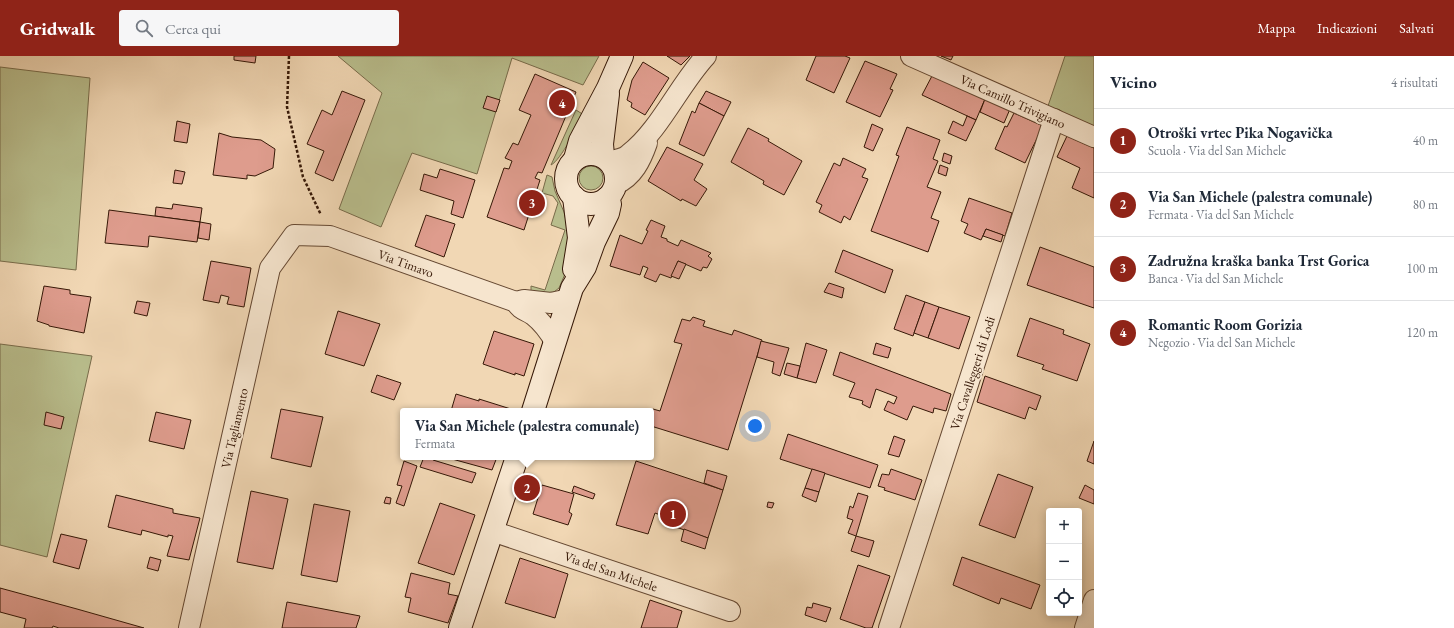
<!DOCTYPE html>
<html lang="it">
<head>
<meta charset="utf-8">
<style>
	body { margin:0; font-family:"EB Garamond",serif; background:#f6f6f7; color:#1f2937 }
	.controls { position:absolute; right:12px; bottom:12px; display:grid; overflow:hidden; border-radius:4px; box-shadow:0 2px 10px #0003 }
	.controls button { width:36px; height:36px; display:grid; place-items:center; padding:0; border:0; border-bottom:1px solid #e0e1e3; background:#fff; color:#1f2937; font:20px sans-serif }
	.you { position:absolute; left:755px; top:370px; width:14px; height:14px; margin:-10px; border:3px solid #fff; border-radius:50%; background:#1a73e8; box-shadow:0 0 0 6px #1a73e833 }
	.badge { display:grid; place-items:center; width:26px; height:26px; border-radius:50%; background:#8f2418; color:#fff; font-size:13px; font-weight:700 }
	.pin { position:absolute; translate:-50% -50%; border:2px solid #fff; box-shadow:0 1px 4px #0006 }
	.popup { position:absolute; left:400px; top:352px; width:254px; height:52px; box-sizing:border-box; display:grid; place-content:center; border-radius:4px; background:#fff; filter:drop-shadow(0 1px 3px #0005); font-size:13px; white-space:nowrap; color:#747a83 }
	.popup b { font-size:15px; color:#1f2937 }
	.popup::after { content:''; position:absolute; left:50%; top:100%; margin-left:-8px; border:8px solid transparent; border-top-color:#fff }
	.list { margin:0; padding:0; list-style:none }
	h2 { display:flex; justify-content:space-between; align-items:center; height:52px; margin:0; padding:0 16px; font-size:17px }
	h2 small { font-size:13px; font-weight:400; color:#747a83 }
	.list li { display:grid; grid-template-columns:26px 1fr auto; gap:12px; align-items:center; box-sizing:border-box; height:64px; padding:0 16px; border-top:1px solid #e0e1e3 }
	.list b { display:block; font-size:15px; white-space:nowrap }
	.list p { margin:0; font-size:13px; white-space:nowrap; color:#747a83 }
	.list em { font-size:13px; font-style:normal; color:#747a83 }
	.icon { flex:none; width:22px; height:22px; fill:none; stroke:currentColor; stroke-width:2; stroke-linecap:round; stroke-linejoin:round }
	.map { position:relative; flex:none; width:1094px; height:572px; overflow:hidden }
	header { display:flex; align-items:center; gap:24px; box-sizing:border-box; height:56px; padding:0 20px; background:#8f2418; color:#fff }
	header strong { font-size:19px }
	nav { display:flex; gap:22px; margin-inline-start:auto; font-size:14px }
	.search { width:280px; height:36px; background:#f6f6f7; display:flex; align-items:center; gap:10px; box-sizing:border-box; padding:0 14px; border-radius:4px; color:#747a83; font-size:15px }
	main { display:flex }
	aside { flex:1; background:#fff }
	.map>svg:first-child { display:block }
	.green { fill:#b9be8d; stroke:#786b4a }
	.building { fill:#de9c8d; stroke:#361807 }
	.lines { fill:none; stroke-linecap:round; stroke-linejoin:round }
	.street-casing { stroke:#654832; stroke-width:22 }
	.secondary-casing { stroke:#361807; stroke-width:24 }
	.path { stroke:#361807; stroke-width:2.5; stroke-dasharray:3 2; stroke-linecap:butt }
	.street { stroke:#f6e5ce; stroke-width:20 }
	.secondary { stroke:#f6e5ce; stroke-width:22 }
	.labels { text-anchor:middle; stroke-width:4; stroke-linejoin:round; paint-order:stroke }
	.street-label { font-size:13px; fill:#361807; stroke:#f6e5ce }
</style>
</head>
<body>
<header>
<strong>Gridwalk</strong>
<div class="search"><svg class="icon" aria-label="search" viewBox="0 0 24 24"><circle cx="10" cy="10" r="6"/><path d="M15 15l6 6"/></svg>Cerca qui</div>
<nav><a>Mappa</a><a>Indicazioni</a><a>Salvati</a></nav>
</header>
<main>
<div class="map">
<svg width="1094" height="572" viewBox="0 0 1094 572">
	<rect width="100%" height="100%" fill="#f1d7b4"/>
	<filter id="stains"><feTurbulence type="fractalNoise" baseFrequency=".005" numOctaves="4"/><feColorMatrix values="0 0 0 0 .2 0 0 0 0 .09 0 0 0 0 .02 0 0 0 .5 -.17"/></filter>
	<radialGradient id="worn" r=".72"><stop offset=".6" stop-color="#630" stop-opacity="0"/><stop offset="1" stop-color="#630" stop-opacity=".3"/></radialGradient>
	<!-- green -->
	<g class="green">
		<polygon points="338,0 599,0 583,29 512,2 477,118 412,97 381,171 339,153 382,37"/>
		<polygon points="1065,0 1094,0 1094,71 1048,50"/>
		<polygon points="0,11 90,22 76,214 0,205"/>
		<path d="M576,54L584,59C578,69 561,104 551,109Z"/>
		<circle cx="591" cy="122" r="12"/>
		<polygon points="547,119 552,121 555,135 564,156 570,181 565,218 559,232 550,239 531,236 531,230 545,234 565,174 551,169 558,147 553,140 542,137"/>
		<polygon points="0,288 92,300 47,501 0,489"/>
	</g>
	<!-- building -->
	<g class="building">
		<polygon points="234,0 256,0 255,7 234,4"/>
		<polygon points="667,0 690,0 681,9"/>
		<polygon points="816,0 845,0 850,2 834,37 806,24"/>
		<polygon points="941,0 953,0 951,4"/>
		<polygon points="865,5 897,18 890,33 893,34 880,61 846,46"/>
		<polygon points="643,6 669,22 645,59 631,51 632,47 627,44 632,24"/>
		<polygon points="535,18 576,36 542,117 538,116 535,122 540,124 524,174 487,161 504,112 509,113 512,105 505,102 513,87 518,89 531,59 519,54"/>
		<polygon points="933,18 985,43 976,64 922,39"/>
		<polygon points="342,35 365,44 333,125 315,117 324,95 307,88 322,54 332,59"/>
		<polygon points="706,35 731,46 724,60 699,47"/>
		<polygon points="487,40 500,44 496,56 483,52"/>
		<polygon points="985,43 1010,53 1004,67 980,56"/>
		<polygon points="699,47 724,60 704,100 679,88 692,55 695,57"/>
		<polygon points="1014,57 1043,70 1025,107 995,93 1005,70 1007,71"/>
		<polygon points="967,60 976,64 966,85 948,77 953,65 963,70"/>
		<polygon points="177,65 190,68 187,87 174,85"/>
		<polygon points="872,68 883,73 873,95 864,91"/>
		<polygon points="907,71 940,84 933,103 938,105 927,131 941,136 931,162 939,165 928,196 871,175 899,100 896,99"/>
		<polygon points="748,72 769,83 768,85 802,105 784,139 763,128 764,125 731,106"/>
		<polygon points="219,77 232,81 261,84 275,93 273,112 255,120 247,119 247,123 213,119"/>
		<polygon points="1067,80 1094,92 1094,142 1072,132 1080,112 1057,101"/>
		<polygon points="667,91 703,108 694,124 707,133 696,150 682,143 681,145 648,125"/>
		<polygon points="944,97 952,100 950,108 942,105"/>
		<polygon points="843,102 866,113 862,121 868,123 850,164 844,160 841,167 819,156 822,149 816,146 834,107 840,110"/>
		<polygon points="940,109 948,112 946,120 938,117"/>
		<polygon points="440,113 475,124 463,162 451,158 454,145 420,134 424,118 437,122"/>
		<polygon points="175,114 185,116 182,128 173,127"/>
		<polygon points="969,142 1012,157 1005,180 986,173 981,184 964,177 968,168 961,165"/>
		<polygon points="173,148 202,152 200,166 155,160 156,151 172,153"/>
		<polygon points="109,154 200,166 197,186 149,180 148,191 105,187"/>
		<polygon points="426,159 455,168 444,201 415,190"/>
		<polygon points="651,164 665,170 661,181 667,183 667,185 678,190 681,184 711,197 708,200 712,203 707,212 703,211 701,215 678,205 671,222 660,218 656,226 644,221 648,212 643,210 640,219 610,210 620,179 642,188 648,175 646,174"/>
		<polygon points="200,166 211,168 209,184 198,182"/>
		<polygon points="986,173 1003,179 1001,186 983,180"/>
		<polygon points="1040,191 1094,211 1094,252 1027,229"/>
		<polygon points="843,194 893,214 885,237 835,216"/>
		<polygon points="211,205 251,212 244,251 227,248 229,241 221,239 219,247 203,244"/>
		<polygon points="678,205 686,208 679,223 671,220"/>
		<polygon points="829,227 844,232 842,242 824,236"/>
		<polygon points="44,230 70,234 70,238 91,241 84,277 49,270 49,269 37,265"/>
		<polygon points="906,239 925,246 913,280 894,273"/>
		<polygon points="137,245 150,247 147,260 134,257"/>
		<polygon points="925,246 939,251 928,282 914,277"/>
		<polygon points="939,251 970,261 959,293 928,282"/>
		<polygon points="338,255 380,268 364,310 325,298"/>
		<polygon points="693,261 705,265 703,270 732,279 734,274 762,284 728,394 651,370 653,353 660,355 682,288 674,286 682,263 690,265"/>
		<polygon points="1030,262 1064,274 1063,278 1090,288 1077,325 1042,313 1044,309 1017,300"/>
		<polygon points="494,275 534,288 524,320 515,317 515,319 483,308"/>
		<polygon points="761,285 789,292 780,320 772,317 774,306 757,301"/>
		<polygon points="806,287 827,294 816,327 797,322"/>
		<polygon points="876,287 891,292 888,302 873,298"/>
		<polygon points="840,296 951,338 946,355 934,352 933,357 913,350 907,364 884,354 888,345 894,348 897,341 876,333 870,352 862,348 863,345 849,341 855,327 833,319"/>
		<polygon points="787,307 800,310 797,322 784,318"/>
		<polygon points="377,319 401,327 394,344 371,336"/>
		<polygon points="985,320 1041,340 1036,354 1029,351 1025,363 977,346"/>
		<polygon points="456,338 479,345 479,343 514,354 451,355"/>
		<polygon points="281,353 323,361 311,411 271,402"/>
		<polygon points="46,356 64,361 61,373 44,369"/>
		<polygon points="156,356 191,364 184,393 149,385"/>
		<polygon points="788,378 878,409 870,432 780,403"/>
		<polygon points="894,380 905,384 899,401 888,398"/>
		<polygon points="1094,385 1094,408 1087,405"/>
		<polygon points="424,401 434,401 433,404 476,417 472,427 420,411"/>
		<polygon points="452,401 497,401 492,414 452,403"/>
		<polygon points="404,405 417,410 404,450 396,447 402,430 397,429"/>
		<polygon points="636,405 723,434 708,482 661,466 663,460 655,457 648,478 616,469"/>
		<polygon points="812,413 825,417 819,436 805,432"/>
		<polygon points="891,413 922,424 915,444 884,434 885,432 878,430 882,418 889,419"/>
		<polygon points="707,414 727,420 723,434 704,427"/>
		<polygon points="998,418 1033,431 1015,482 979,469"/>
		<polygon points="542,429 574,438 569,456 572,458 568,469 533,458"/>
		<polygon points="1085,429 1094,434 1094,448 1079,442"/>
		<polygon points="574,430 595,438 593,443 572,436"/>
		<polygon points="805,432 819,436 816,446 802,440"/>
		<polygon points="251,435 288,443 273,513 237,506"/>
		<polygon points="858,437 868,440 856,480 848,477 853,464 847,462 850,450 853,452"/>
		<polygon points="116,439 173,453 173,457 200,462 189,504 167,500 173,480 168,479 168,481 142,474 141,479 108,471"/>
		<polygon points="386,441 391,442 390,448 384,447"/>
		<polygon points="768,446 774,447 772,452 767,451"/>
		<polygon points="440,447 475,459 454,519 418,507"/>
		<polygon points="314,448 350,455 337,526 301,519"/>
		<polygon points="684,473 708,482 705,493 681,485"/>
		<polygon points="61,478 87,484 79,513 53,506"/>
		<polygon points="856,480 874,485 869,501 851,495"/>
		<polygon points="150,501 161,504 158,515 147,512"/>
		<polygon points="962,501 1040,529 1031,553 1001,542 999,548 953,529"/>
		<polygon points="520,502 568,518 555,562 505,547"/>
		<polygon points="858,509 890,520 872,572 866,572 840,563"/>
		<polygon points="411,517 450,527 448,538 458,540 448,567 408,556 411,542 405,541"/>
		<polygon points="0,532 77,553 144,572 59,572 53,570 52,572 24,572 26,563 0,556"/>
		<polygon points="650,544 682,555 677,572 641,572"/>
		<polygon points="287,546 360,560 356,572 282,572"/>
		<polygon points="813,547 831,552 826,566 805,559 807,551 812,552"/>
	</g>
	<g class="lines">
		<!-- street casing -->
		<g class="street-casing">
			<g id="street">
				<polyline points="911,0 1094,81"/>
				<path d="M609,105C616,104 624,103 629,98C660,74 679,29 706,0"/>
				<path d="M616,128C633,121 641,104 647,87"/>
				<path d="M516,246C520,254 526,254 533,259C543,267 549,275 555,286"/>
				<polyline points="492,475 730,555"/>
				<polyline points="189,572 270,212 294,179 330,180 516,246 524,244 551,247 569,243"/>
				<polyline points="889,572 1054,63"/>
				<polyline points="1085,572 1094,544"/>
			</g>
		</g>
		<!-- secondary casing -->
		<g class="secondary-casing">
			<g id="secondary">
				<circle cx="591" cy="123" r="25"/>
				<polyline points="603,100 602,88 608,38"/>
				<polyline points="575,103 580,85 608,32 622,0"/>
				<polyline points="574,213 579,182 574,141"/>
				<polyline points="533,355 572,232 585,211 594,186 608,157 610,148 607,142"/>
				<polyline points="460,572 517,401"/>
			</g>
		</g>
		<!-- path -->
		<polyline class="path" points="289,0 287,51 303,121 321,159"/>
		<!-- street -->
		<use href="#street" class="street"/>
		<!-- secondary -->
		<use href="#secondary" class="secondary"/>
	</g>
	<g class="labels">
		<!-- street labels -->
		<g class="street-label">
			<text transform="translate(1013 45) rotate(24)" y="5">Via Camillo Trivigiano</text>
			<text transform="translate(406 207) rotate(20)" y="5">Via Timavo</text>
			<text transform="translate(972 317) rotate(-72)" y="5">Via Cavalleggeri di Lodi</text>
			<text transform="translate(234 372) rotate(-77)" y="5">Via Tagliamento</text>
			<text transform="translate(611 515) rotate(19)" y="5">Via del San Michele</text>
		</g>
	</g>
	<rect width="100%" height="100%" filter="url(#stains)"/>
	<rect width="100%" height="100%" fill="url(#worn)"/>
</svg>
<div class="controls">
<button>+</button>
<button>−</button>
<button><svg class="icon" aria-label="locate" viewBox="0 0 24 24"><circle cx="12" cy="12" r="6"/><path d="M12 2v4M12 18v4M2 12h4M18 12h4"/></svg></button>
</div>
<div class="you"></div>
<div class="pin badge" style="left:673px;top:458px">1</div>
<div class="pin badge" style="left:527px;top:432px">2</div>
<div class="popup"><b>Via San Michele (palestra comunale)</b>Fermata</div>
<div class="pin badge" style="left:532px;top:147px">3</div>
<div class="pin badge" style="left:562px;top:47px">4</div>
</div>
<aside>
<h2>Vicino<small>4 risultati</small></h2>
<ul class="list">
<li><span class="badge">1</span><div><b>Otroški vrtec Pika Nogavička</b><p>Scuola · Via del San Michele</p></div><em>40 m</em></li>
<li><span class="badge">2</span><div><b>Via San Michele (palestra comunale)</b><p>Fermata · Via del San Michele</p></div><em>80 m</em></li>
<li><span class="badge">3</span><div><b>Zadružna kraška banka Trst Gorica</b><p>Banca · Via del San Michele</p></div><em>100 m</em></li>
<li><span class="badge">4</span><div><b>Romantic Room Gorizia</b><p>Negozio · Via del San Michele</p></div><em>120 m</em></li>
</ul>
</aside>
</main>
</body>
</html>
